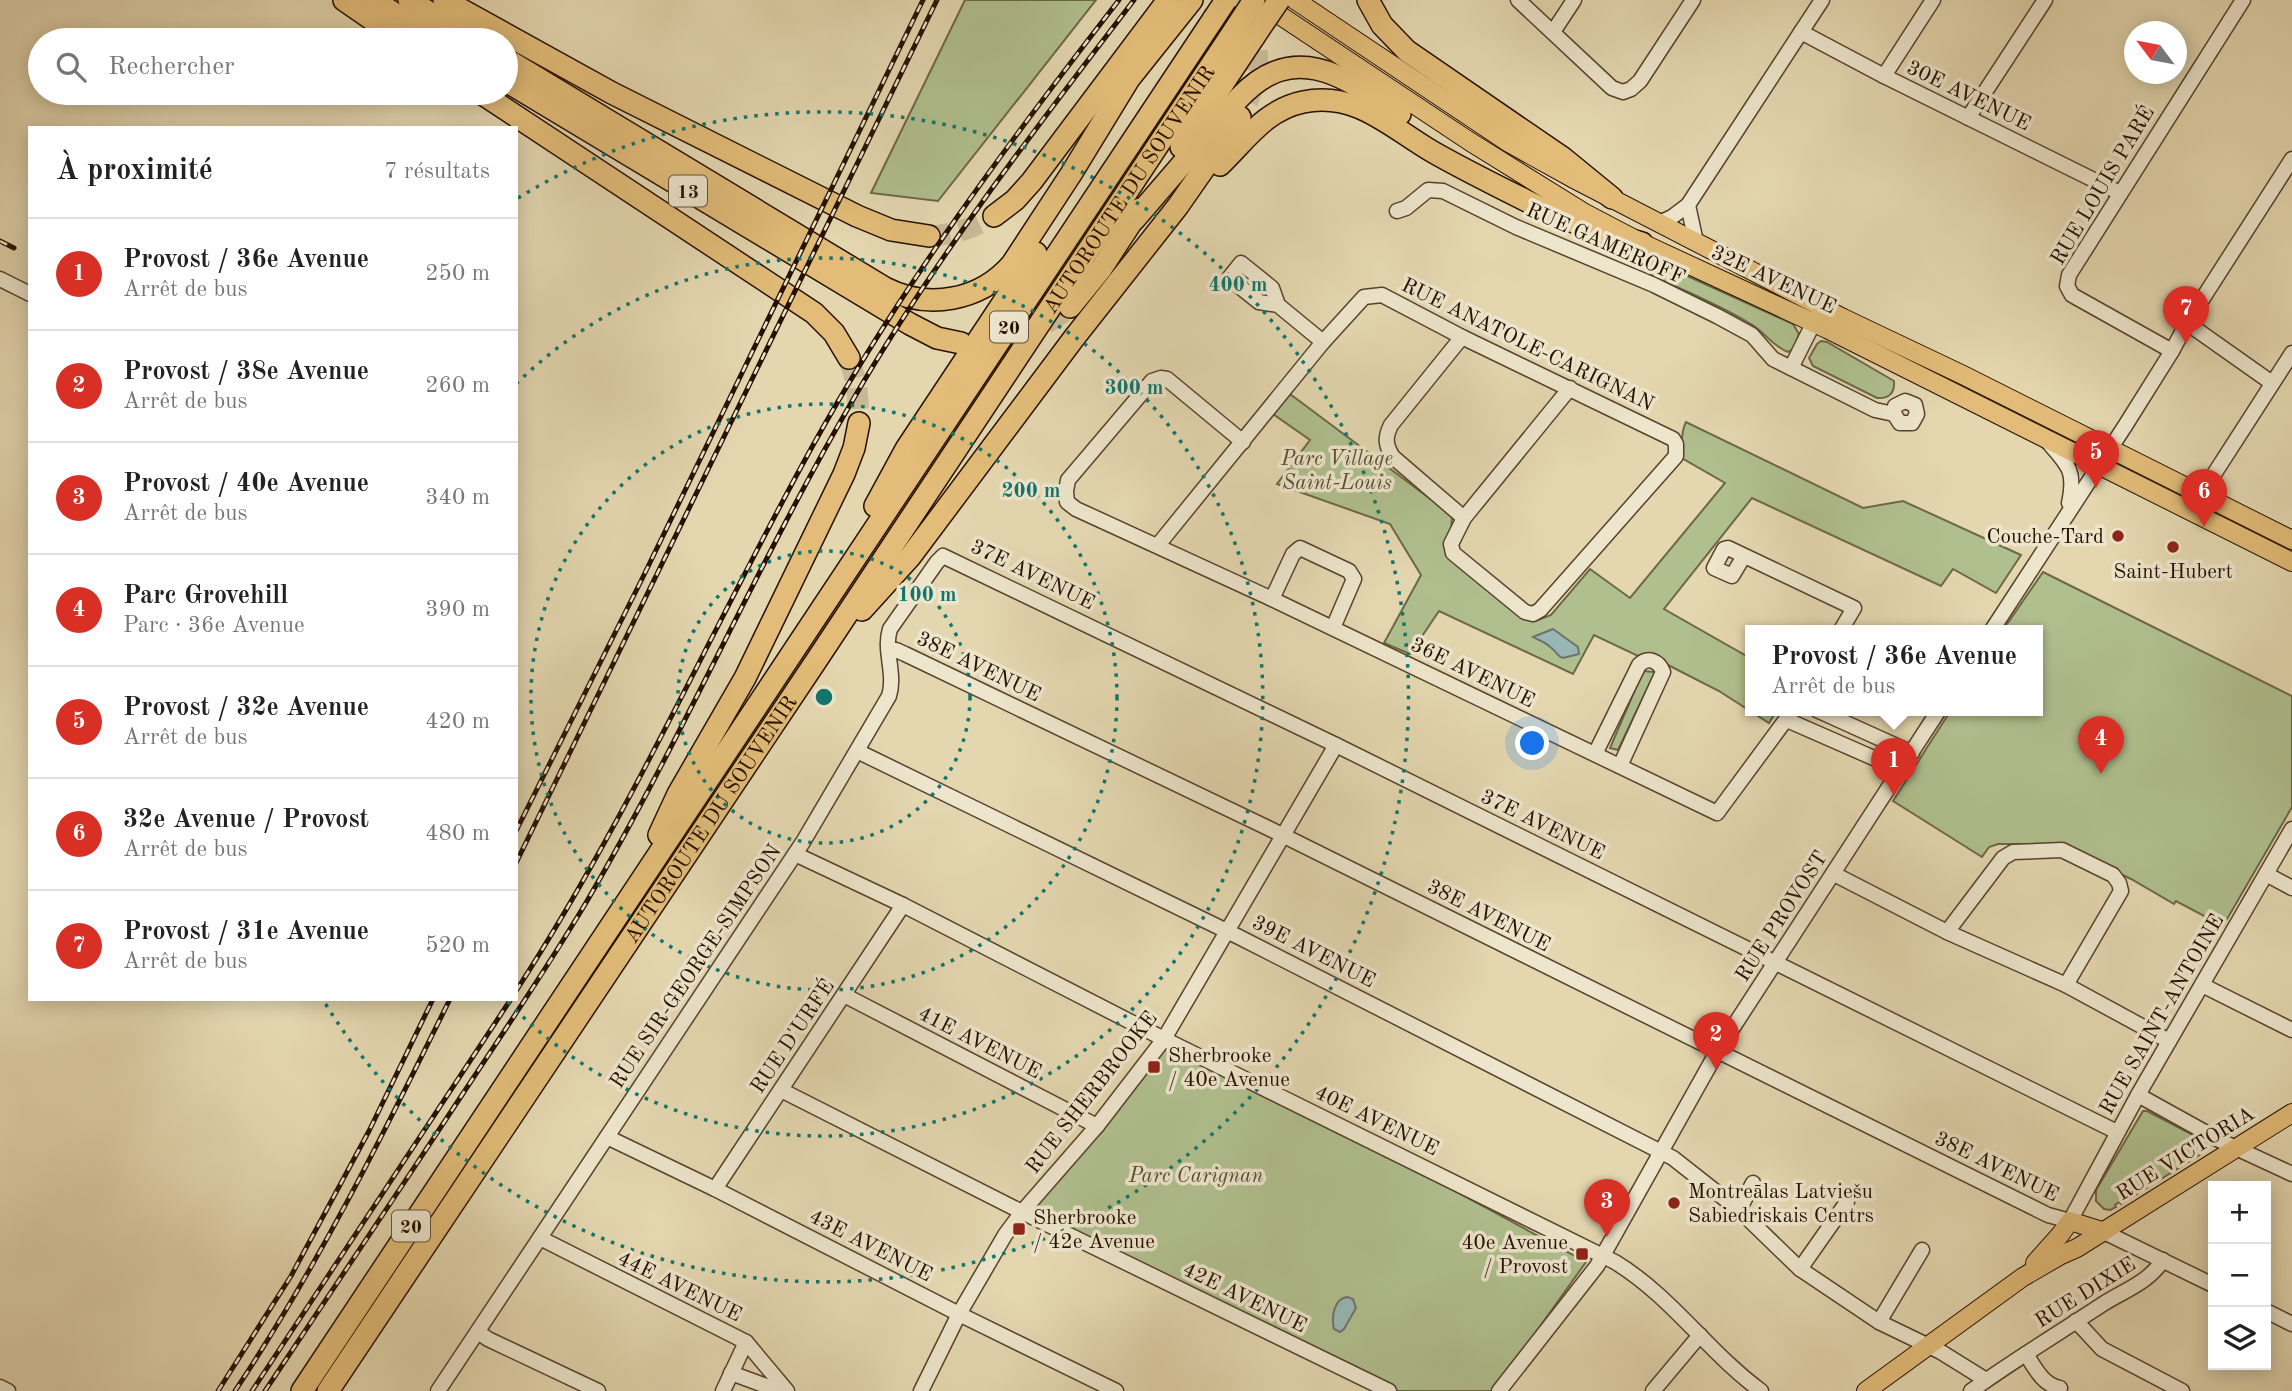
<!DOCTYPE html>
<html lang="fr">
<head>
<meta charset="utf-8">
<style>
	body { margin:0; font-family:"Old Standard TT",serif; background:#f6f6f6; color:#222 }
	.controls { position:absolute; right:21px; bottom:21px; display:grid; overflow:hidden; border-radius:0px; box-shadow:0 4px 18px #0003 }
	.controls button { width:63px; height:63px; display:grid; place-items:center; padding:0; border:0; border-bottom:2px solid #e0e0e0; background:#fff; color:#222; font:35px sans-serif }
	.compass { position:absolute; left:2124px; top:21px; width:63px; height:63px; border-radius:50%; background:#fff; box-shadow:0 4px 18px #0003; rotate:302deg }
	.you { position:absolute; left:1533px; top:744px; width:24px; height:24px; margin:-18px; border:5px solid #fff; border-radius:50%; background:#1a73e8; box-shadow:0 0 0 10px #1a73e833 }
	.badge { display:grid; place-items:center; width:46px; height:46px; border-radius:50%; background:#d93025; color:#fff; font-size:23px; font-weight:700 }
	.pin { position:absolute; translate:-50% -58px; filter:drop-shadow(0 2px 4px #0008) }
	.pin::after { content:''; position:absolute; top:37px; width:24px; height:21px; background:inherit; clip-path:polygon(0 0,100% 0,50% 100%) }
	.popup { position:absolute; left:1745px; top:625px; width:298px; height:91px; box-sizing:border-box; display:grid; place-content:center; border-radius:0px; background:#fff; filter:drop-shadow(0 2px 5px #0005); font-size:23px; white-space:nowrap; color:#767676 }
	.popup b { font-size:26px; color:#222 }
	.popup::after { content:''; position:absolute; left:50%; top:100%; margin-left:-14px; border:14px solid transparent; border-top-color:#fff }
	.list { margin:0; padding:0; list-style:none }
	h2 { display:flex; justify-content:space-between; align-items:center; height:91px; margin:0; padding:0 28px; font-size:30px }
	h2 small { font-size:23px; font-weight:400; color:#767676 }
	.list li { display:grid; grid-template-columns:46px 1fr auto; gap:21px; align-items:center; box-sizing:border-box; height:112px; padding:0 28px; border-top:2px solid #e0e0e0 }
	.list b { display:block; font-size:26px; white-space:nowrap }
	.list p { margin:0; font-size:23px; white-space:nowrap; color:#767676 }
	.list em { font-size:23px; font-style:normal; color:#767676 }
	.icon { flex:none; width:38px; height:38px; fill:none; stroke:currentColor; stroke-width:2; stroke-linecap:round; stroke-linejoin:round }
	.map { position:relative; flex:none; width:2292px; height:1391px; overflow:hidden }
	.search { position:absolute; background:#fff; box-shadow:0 4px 18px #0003; left:28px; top:28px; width:490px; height:77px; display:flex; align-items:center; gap:18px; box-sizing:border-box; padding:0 24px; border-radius:38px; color:#767676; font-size:26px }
	.panel { position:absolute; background:#fff; box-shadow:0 4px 18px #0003; left:28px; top:126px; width:490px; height:875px; border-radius:0px }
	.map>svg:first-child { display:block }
	.green { fill:#b0bf8e; stroke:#6c6847; stroke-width:2 }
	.water { fill:#98b7b4; stroke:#6b746c; stroke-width:2 }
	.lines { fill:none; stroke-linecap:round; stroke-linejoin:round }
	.highway-tunnel { stroke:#c8b996; stroke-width:21; stroke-dasharray:21 10; stroke-linecap:butt }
	.minor-casing { stroke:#56422c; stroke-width:17 }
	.major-casing { stroke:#271000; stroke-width:20 }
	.highway-casing { stroke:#271000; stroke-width:24 }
	.minor { stroke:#ede5cc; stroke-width:14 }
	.major { stroke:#e2bc78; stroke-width:18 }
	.highway { stroke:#e2bc78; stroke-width:21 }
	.rail-casing { stroke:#271000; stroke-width:5 }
	.rail { stroke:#ede5cc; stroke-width:2.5; stroke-dasharray:8; stroke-linecap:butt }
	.highway-bridge-casing { stroke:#271000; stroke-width:24; stroke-linecap:butt }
	.highway-bridge { stroke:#e2bc78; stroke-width:21 }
	.ring { fill:none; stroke:#0f766e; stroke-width:3.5; stroke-dasharray:3.5 7 }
	.poi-dot { fill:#8f2418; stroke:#ede5cc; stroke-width:2.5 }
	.labels { text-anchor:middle; stroke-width:7; stroke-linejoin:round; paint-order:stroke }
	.shield { fill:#ede5cc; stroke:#62503d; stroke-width:2 }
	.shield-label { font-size:19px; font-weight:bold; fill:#271000 }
	.street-label { font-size:21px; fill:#271000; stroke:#ede5cc }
	.park-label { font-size:21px; font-style:italic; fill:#574d32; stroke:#ede5cc }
	.poi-label { font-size:21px; fill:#271000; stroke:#ede5cc; text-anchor:start }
	.centre { fill:#0f766e; stroke:#ede5cc; stroke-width:3.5 }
	.ring-label { font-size:21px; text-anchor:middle; font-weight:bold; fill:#0f766e; stroke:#ede5cc; stroke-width:7; stroke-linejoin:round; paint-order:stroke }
</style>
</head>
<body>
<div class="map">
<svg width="2292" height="1391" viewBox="0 0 2292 1391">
	<rect width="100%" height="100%" fill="#e4d7b0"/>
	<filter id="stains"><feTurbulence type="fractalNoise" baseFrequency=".00286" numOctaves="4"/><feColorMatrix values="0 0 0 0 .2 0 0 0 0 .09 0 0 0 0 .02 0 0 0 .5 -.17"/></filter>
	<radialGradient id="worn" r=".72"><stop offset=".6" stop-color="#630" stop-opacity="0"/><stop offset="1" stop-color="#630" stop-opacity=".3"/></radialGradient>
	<!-- green -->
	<g class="green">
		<polygon points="965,0 1096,0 938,201 871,193"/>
		<path d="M1652,260L1793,324L1799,334L1793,349L1788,352C1772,346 1764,331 1749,323C1716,303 1680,289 1646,273Z"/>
		<path d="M1821,341L1827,342L1894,381C1895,393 1889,399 1877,398L1813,366L1809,358L1817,344Z"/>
		<path d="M1290,394L1452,515L1450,559L1523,618L1538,620L1551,615L1590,569L1630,598L1725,483L1680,457C1684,443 1679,436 1686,422L1863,508L1903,501L2021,555L1996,593L1953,569L1941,586L1752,498L1664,609L1750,658L1748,672L1750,673V710H1777L1769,723L1719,691L1668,665L1646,654L1638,656L1594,635L1573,674L1439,611L1410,654L1384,643L1421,575L1390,524L1277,484L1310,440L1273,414Z"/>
		<polygon points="2043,572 2292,696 2292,807 2223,926 2176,901 2174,904 2131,879 2059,844 1998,844 1989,847 1982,857 1893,801 1951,710 2038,710 2038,630 2003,630"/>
		<polygon points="1643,671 1655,672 1618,750 1610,748"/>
		<polygon points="1169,1036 1586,1262 1494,1391 1392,1391 1024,1212"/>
		<polygon points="2143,1111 2147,1111 2199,1138 2204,1143 2205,1150 2201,1154 2121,1204 2119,1202 2115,1205 2116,1207 2110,1210 2104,1209 2096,1201 2096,1190"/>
	</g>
	<!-- water -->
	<g class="water">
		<path d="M1553,629L1578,647L1579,654C1553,661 1565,658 1549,646C1545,642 1538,640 1533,637Z"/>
		<path d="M1347,1297L1353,1299L1356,1308L1344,1329L1340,1332L1334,1329C1331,1317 1334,1299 1347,1297Z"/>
	</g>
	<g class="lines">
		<!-- highway-tunnel -->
		<g class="highway-tunnel">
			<path d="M1225,0C1268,31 1263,75 1240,117"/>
			<path d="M929,236C953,235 974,228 994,216"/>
			<path d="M988,344C1019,339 1045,327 1070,307"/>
			<polyline points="849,358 857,386 859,423"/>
		</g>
		<!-- minor casing -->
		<g class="minor-casing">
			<g id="minor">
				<polyline points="1518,0 1612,88 1623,92 1631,89 1640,81 1693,0"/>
				<polyline points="1553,32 1574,0"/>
				<polyline points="1801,32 1884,76 2120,193"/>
				<polyline points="1884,76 1933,0"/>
				<polyline points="1968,118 2045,0"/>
				<polyline points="1688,205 1696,242"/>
				<polyline points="1397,211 1406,208 1428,190 1443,191 1516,227 1654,285 1717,316 1752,335 1773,359 1875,410 1894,414 1900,423 1912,423 1917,414 1915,405 1905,401 1895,406 1894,414"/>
				<polyline points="1659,223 1672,217 1688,205 1822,0"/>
				<polyline points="0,279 30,294"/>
				<polyline points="1278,305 1259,302 1229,278 1241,263 1272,288 1278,305 1323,342"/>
				<polyline points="2187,323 2272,383"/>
				<path d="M1462,337L1391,425C1385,437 1385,445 1393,457L1464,518"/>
				<polyline points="2172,351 2072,295 2067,286 2069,275 2243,0"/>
				<polyline points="1791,368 1822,306"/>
				<path d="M2047,441C2068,465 2076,470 2069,503"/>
				<polyline points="1243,442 1167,379 1161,378 1152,381 1068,480 1066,491 1067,502 1076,509 1272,599 1717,813 1793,710"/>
				<polyline points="2202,495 2209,482 2292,353"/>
				<polyline points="1158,545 1323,342 1364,297 1382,295 1462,337 1673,439 1676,444 1676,456 1540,610 1533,614 1525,612 1453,553 1451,544 1464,518 1570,388"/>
				<polyline points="1744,556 1732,576 1714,568 1724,549 1728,548 1854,608 1841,630"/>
				<polyline points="1272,599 1293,554 1300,548 1349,571 1354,579 1333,628"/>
				<polyline points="1992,630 2125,426 2172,351 2187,323 2292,159"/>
				<polyline points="889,651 896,650 905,654 1268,828 2048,1215 2070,1221 2138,1095 2292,829"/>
				<polyline points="1817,710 1912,753"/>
				<polyline points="1787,720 1901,770"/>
				<polyline points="857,751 1239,937 1673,1158 1739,1210 1800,1269 1879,1322 1941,1352 1986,1380"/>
				<path d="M1595,754L1639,665C1648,656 1659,661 1663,672L1620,766"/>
				<path d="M795,854L903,905L1164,1039L1615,1262C1671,1296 1708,1352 1761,1391"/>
				<polyline points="1834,874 1947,932 2066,985 2169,1041"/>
				<polyline points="2266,874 2292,888"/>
				<polyline points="1947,932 2003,858 2013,852 2062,850 2113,875 2119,883 2121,891 2066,985"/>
				<polyline points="2202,985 2292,1030"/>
				<polyline points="844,995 1097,1126"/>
				<polyline points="781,1090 1022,1212 1389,1391"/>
				<polyline points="2138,1095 2221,1141 2292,1174"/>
				<polyline points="607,1137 715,1189 959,1314 1116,1391"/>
				<polyline points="715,1189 903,905"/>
				<polyline points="1739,1210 1753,1183"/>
				<polyline points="2102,1231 2213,1285"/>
				<polyline points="540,1238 746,1342 787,1391"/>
				<polyline points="1800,1269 1847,1202"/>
				<polyline points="2266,1311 2292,1324"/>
				<polyline points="2076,1321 2102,1349 2182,1391"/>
				<polyline points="1879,1322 1922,1250"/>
				<polyline points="478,1332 488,1339 598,1391"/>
				<path d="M2026,1354C2035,1368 2043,1385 2060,1388"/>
				<polyline points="731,1373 780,1391"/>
				<polyline points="0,1387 8,1391"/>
				<path d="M438,1391L803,842L889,696C896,674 883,650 890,629L937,562L943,556L1336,745L2117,1132"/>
				<polyline points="723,1391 746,1342"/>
				<polyline points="921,1391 959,1314 1005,1235 1022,1212 1097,1126 1164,1039 1336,745"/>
				<polyline points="1499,1391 1597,1266 1717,1052 1939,710"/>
				<polyline points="1653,1391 1700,1335"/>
				<path d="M1971,1391C2014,1360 2059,1333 2103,1304C2125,1290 2148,1283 2163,1260"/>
			</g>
		</g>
		<!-- major casing -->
		<g class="major-casing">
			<g id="major">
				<polyline points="1295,0 1509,143 1572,178 1843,318 1963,375 2292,540"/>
				<polyline points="1263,4 1469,141 1583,212 1642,243 1827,329 2292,562"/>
				<polyline points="2035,1263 2060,1235 2070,1221 2102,1231"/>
				<polyline points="1866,1391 2023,1277 2061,1255 2077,1248 2292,1113"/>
			</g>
		</g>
		<!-- highway casing -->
		<g class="highway-casing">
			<g id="highway">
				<polyline points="344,0 402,40"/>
				<polyline points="373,0 437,40"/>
				<polyline points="409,0 474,40"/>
				<polyline points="444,0 612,93 857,216 891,230 929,236"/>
				<polyline points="1368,0 1382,25 1407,51 1563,158 1612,198"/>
				<path d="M506,59L885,288C928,310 980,301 1012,264L1071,174L1129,79L1192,0"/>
				<polyline points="506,81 910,324 937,338 961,343"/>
				<polyline points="481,93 814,313 834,333 849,358"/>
				<polyline points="1181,147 1254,37"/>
				<path d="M1220,165C1246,140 1265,110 1303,102C1356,91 1390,127 1433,152C1468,172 1505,190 1541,208C1574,224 1607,233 1642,243"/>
				<polyline points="994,216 1015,200 1032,181 1168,0"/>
				<path d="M1134,220L1239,98C1295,38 1347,78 1400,114"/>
				<polyline points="1070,307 1101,269 1140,209"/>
				<polyline points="875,506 906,449 1036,253"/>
				<polyline points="862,610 910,557 1074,338 1178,206 1240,117"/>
				<polyline points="659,835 678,794 745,678 844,474 854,448 859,423"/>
				<polyline points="302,1391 1214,18"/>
				<path id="s1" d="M328,1391L818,658L1235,29"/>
			</g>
		</g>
		<!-- minor -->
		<use href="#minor" class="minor"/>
		<!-- major -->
		<use href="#major" class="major"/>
		<!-- highway -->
		<use href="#highway" class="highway"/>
		<!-- rail casing -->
		<g class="rail-casing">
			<g id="rail">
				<polyline points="0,241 14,248"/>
				<polyline points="516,831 642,579 923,0"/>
				<polyline points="516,863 937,0"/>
				<path d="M516,991C629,817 712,628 812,447C900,288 1008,143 1119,0"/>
				<polyline points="218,1391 291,1276 369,1131 433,999"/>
				<path d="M235,1391C318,1266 384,1133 450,999"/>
				<polyline points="252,1391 511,999"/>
				<path d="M265,1391C331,1292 397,1194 462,1095C504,1031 548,967 587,901C683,737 758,562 854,398C936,257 1035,129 1134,0"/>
			</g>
		</g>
		<!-- rail -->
		<use href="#rail" class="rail"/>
		<!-- highway-bridge casing -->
		<g class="highway-bridge-casing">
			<g id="highway-bridge">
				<polyline points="1214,18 1226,0"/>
				<polyline points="1235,29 1254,0"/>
				<polyline points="1254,37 1279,0"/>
			</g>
		</g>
		<!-- highway-bridge -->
		<use href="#highway-bridge" class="highway-bridge"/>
	</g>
	<!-- distance rings -->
	<g class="ring">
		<circle cx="824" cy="697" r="146"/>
		<circle cx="824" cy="697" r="293"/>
		<path d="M516 384A439 439 0 1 1 508 1002"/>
		<path d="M518 198A585 585 0 1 1 325 1003"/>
	</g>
	<!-- markers -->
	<g class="poi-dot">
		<circle cx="2118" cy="536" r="7"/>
		<circle cx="2173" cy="547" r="7"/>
		<rect x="1147" y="1060" width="14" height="14" rx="3.5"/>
		<circle cx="1674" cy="1203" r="7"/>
		<rect x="1012" y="1222" width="14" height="14" rx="3.5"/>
		<rect x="1575" y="1247" width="14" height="14" rx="3.5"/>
	</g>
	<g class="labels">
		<!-- shield labels -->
		<g class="shield">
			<rect x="669" y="175.5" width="38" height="31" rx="5"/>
			<rect x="990" y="311.5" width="38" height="31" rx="5"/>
			<rect x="392" y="1210.5" width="38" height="31" rx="5"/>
		</g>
		<g class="shield-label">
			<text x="688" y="198">13</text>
			<text x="1009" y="334">20</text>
			<text x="411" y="1233">20</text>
		</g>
		<!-- street labels -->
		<g class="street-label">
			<text transform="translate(1969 95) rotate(26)" y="7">30E AVENUE</text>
			<text transform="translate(2102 185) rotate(-59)" y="7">RUE LOUIS PARÉ</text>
			<text dy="7" stroke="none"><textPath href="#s1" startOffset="1444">AUTOROUTE DU SOUVENIR</textPath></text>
			<text transform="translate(1606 243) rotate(24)" y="7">RUE GAMEROFF</text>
			<text transform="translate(1774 279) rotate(25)" y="7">32E AVENUE</text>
			<text transform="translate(1528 344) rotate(26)" y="7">RUE ANATOLE-CARIGNAN</text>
			<text transform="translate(1033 574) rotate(26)" y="7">37E AVENUE</text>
			<text transform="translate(979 666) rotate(26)" y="7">38E AVENUE</text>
			<text transform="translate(1473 672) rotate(26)" y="7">36E AVENUE</text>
			<text dy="7" stroke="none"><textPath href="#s1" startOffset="688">AUTOROUTE DU SOUVENIR</textPath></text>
			<text transform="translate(1543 824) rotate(26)" y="7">37E AVENUE</text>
			<text transform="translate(1489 915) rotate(27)" y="7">38E AVENUE</text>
			<text transform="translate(1781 916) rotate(-57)" y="7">RUE PROVOST</text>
			<text transform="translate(1314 951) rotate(27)" y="7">39E AVENUE</text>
			<text transform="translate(695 966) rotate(-56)" y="7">RUE SIR-GEORGE-SIMPSON</text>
			<text transform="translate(2161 1014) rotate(-60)" y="7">RUE SAINT-ANTOINE</text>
			<text transform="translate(792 1036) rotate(-56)" y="7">RUE D'URFÉ</text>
			<text transform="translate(980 1042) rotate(27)" y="7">41E AVENUE</text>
			<text transform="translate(1091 1092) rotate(-52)" y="7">RUE SHERBROOKE</text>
			<text transform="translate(1377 1120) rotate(26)" y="7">40E AVENUE</text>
			<text transform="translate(2185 1153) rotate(-32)" y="7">RUE VICTORIA</text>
			<text transform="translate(1997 1166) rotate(26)" y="7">38E AVENUE</text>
			<text transform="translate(871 1245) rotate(27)" y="7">43E AVENUE</text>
			<text transform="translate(680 1286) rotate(26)" y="7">44E AVENUE</text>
			<text transform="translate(2085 1292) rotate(-32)" y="7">RUE DIXIE</text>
			<text transform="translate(1245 1297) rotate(26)" y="7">42E AVENUE</text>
		</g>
		<!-- park labels -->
		<g class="park-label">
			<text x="1337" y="465">Parc Village<tspan x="1337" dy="24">Saint-Louis</tspan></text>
			<text x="1196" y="1182">Parc Carignan</text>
		</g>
		<!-- poi labels -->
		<g class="poi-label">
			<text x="2104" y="543" text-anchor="end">Couche-Tard</text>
			<text x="2173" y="578" text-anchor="middle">Saint-Hubert</text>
			<text x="1168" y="1062">Sherbrooke<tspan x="1168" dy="24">/ 40e Avenue</tspan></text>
			<text x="1688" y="1198">Montreālas Latviešu<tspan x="1688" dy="24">Sabiedriskais Centrs</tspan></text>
			<text x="1033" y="1224">Sherbrooke<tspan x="1033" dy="24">/ 42e Avenue</tspan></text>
			<text x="1568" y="1249" text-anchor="end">40e Avenue<tspan x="1568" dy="24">/ Provost</tspan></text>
		</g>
	</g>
	<circle cx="824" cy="697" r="10" class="centre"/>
	<g class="ring-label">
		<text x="1238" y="291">400 m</text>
		<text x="1134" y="394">300 m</text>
		<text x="1031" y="497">200 m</text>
		<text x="927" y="601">100 m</text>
	</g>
	<rect width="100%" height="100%" filter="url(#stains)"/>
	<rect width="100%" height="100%" fill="url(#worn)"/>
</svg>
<div class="controls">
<button>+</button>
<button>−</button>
<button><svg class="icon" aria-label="layers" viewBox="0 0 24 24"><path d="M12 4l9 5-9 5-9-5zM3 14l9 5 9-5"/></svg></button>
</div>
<svg class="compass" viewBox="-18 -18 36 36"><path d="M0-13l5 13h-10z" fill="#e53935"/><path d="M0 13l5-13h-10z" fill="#767676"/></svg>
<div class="you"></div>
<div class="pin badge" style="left:1894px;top:796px">1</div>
<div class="popup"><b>Provost / 36e Avenue</b>Arrêt de bus</div>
<div class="pin badge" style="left:1716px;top:1070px">2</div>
<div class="pin badge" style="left:1607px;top:1237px">3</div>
<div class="pin badge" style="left:2101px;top:774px">4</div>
<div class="pin badge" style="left:2096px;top:488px">5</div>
<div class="pin badge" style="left:2204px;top:527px">6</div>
<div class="pin badge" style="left:2186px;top:344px">7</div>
<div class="search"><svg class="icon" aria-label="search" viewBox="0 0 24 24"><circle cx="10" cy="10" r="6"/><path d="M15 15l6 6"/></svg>Rechercher</div>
<section class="panel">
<h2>À proximité<small>7 résultats</small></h2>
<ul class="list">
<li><span class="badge">1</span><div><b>Provost / 36e Avenue</b><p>Arrêt de bus</p></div><em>250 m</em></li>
<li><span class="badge">2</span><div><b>Provost / 38e Avenue</b><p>Arrêt de bus</p></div><em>260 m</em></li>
<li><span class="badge">3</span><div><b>Provost / 40e Avenue</b><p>Arrêt de bus</p></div><em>340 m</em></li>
<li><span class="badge">4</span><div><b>Parc Grovehill</b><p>Parc · 36e Avenue</p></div><em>390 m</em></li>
<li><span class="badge">5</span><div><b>Provost / 32e Avenue</b><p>Arrêt de bus</p></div><em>420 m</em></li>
<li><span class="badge">6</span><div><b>32e Avenue / Provost</b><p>Arrêt de bus</p></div><em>480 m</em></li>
<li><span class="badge">7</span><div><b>Provost / 31e Avenue</b><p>Arrêt de bus</p></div><em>520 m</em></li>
</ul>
</section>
</div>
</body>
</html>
